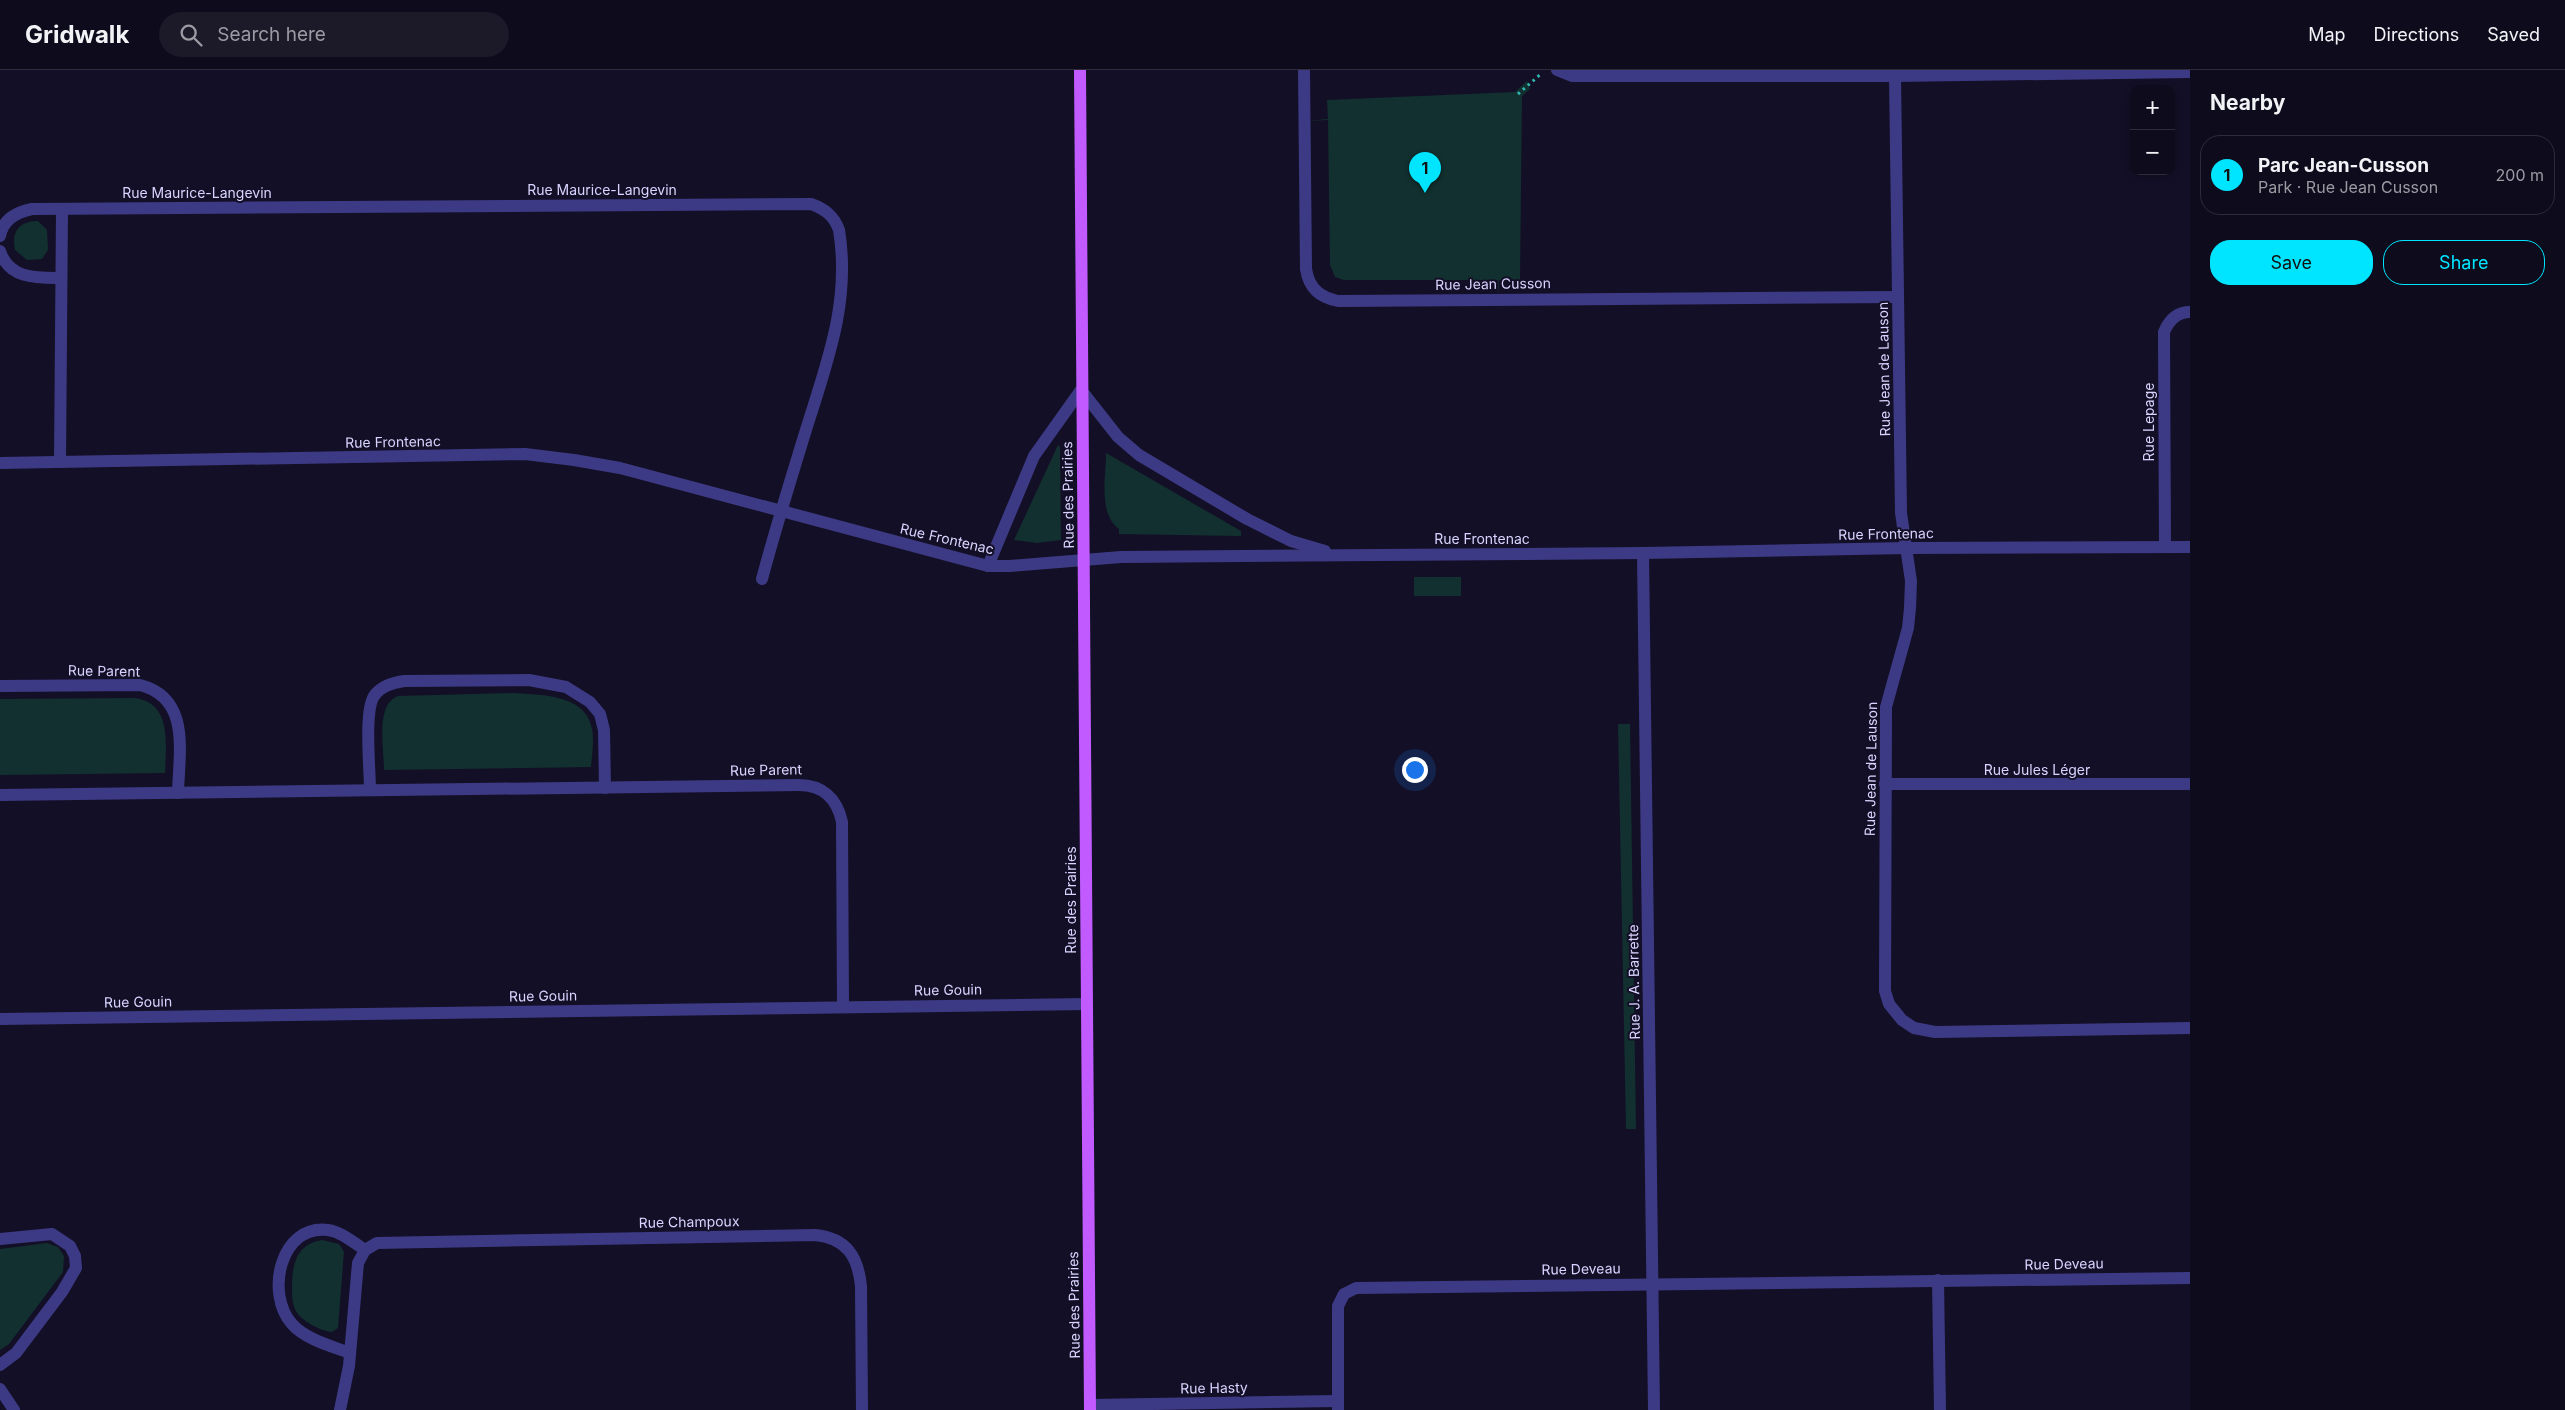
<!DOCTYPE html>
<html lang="en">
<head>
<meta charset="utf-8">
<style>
	body { margin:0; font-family:Inter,sans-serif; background:#1c1929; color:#f1f3f6 }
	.controls { position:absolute; right:15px; top:15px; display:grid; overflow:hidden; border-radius:10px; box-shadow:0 2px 8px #0003 }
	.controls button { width:45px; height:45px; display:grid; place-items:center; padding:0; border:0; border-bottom:1px solid #2e2b3b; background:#0e0b1c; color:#f1f3f6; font:25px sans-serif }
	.you { position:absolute; left:1414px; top:699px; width:18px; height:18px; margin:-12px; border:4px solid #fff; border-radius:50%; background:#1a73e8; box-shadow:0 0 0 8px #1a73e833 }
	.badge { display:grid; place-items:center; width:32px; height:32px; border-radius:50%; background:#00e5ff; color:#111; font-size:16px; font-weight:700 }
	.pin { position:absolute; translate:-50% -41px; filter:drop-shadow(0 1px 2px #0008) }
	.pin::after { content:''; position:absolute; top:26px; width:18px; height:15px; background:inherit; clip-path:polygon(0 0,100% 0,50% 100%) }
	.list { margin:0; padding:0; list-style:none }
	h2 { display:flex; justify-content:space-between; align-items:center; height:65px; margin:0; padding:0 20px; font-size:21px }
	h2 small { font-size:16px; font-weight:400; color:#9b9ba3 }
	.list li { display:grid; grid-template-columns:32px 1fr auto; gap:15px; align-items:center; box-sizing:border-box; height:80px; margin:0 10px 10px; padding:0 10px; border:1px solid #2e2b3b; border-radius:20px }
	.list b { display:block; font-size:19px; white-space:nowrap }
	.list p { margin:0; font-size:16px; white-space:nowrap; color:#9b9ba3 }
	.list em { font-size:16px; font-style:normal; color:#9b9ba3 }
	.actions { display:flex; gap:10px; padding:15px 20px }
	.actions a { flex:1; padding:11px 0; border:1px solid #00e5ff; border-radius:20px; text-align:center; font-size:18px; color:#00e5ff }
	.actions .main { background:#00e5ff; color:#111 }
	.icon { flex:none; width:28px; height:28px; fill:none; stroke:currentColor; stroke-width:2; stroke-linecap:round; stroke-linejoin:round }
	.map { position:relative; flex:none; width:2190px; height:1340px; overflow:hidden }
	header { display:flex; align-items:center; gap:30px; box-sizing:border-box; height:70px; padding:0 25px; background:#0e0b1c; border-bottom:1px solid #2e2b3b }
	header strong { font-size:24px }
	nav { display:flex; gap:28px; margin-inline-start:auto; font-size:18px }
	.search { width:350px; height:45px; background:#1c1929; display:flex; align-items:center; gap:12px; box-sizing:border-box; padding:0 18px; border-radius:28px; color:#9b9ba3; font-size:19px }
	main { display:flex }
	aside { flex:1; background:#0e0b1c }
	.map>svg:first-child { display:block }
	.green { fill:#12302f }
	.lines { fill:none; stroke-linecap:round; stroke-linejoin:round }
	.path { stroke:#2fb8b0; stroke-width:3; stroke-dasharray:2.5 4; stroke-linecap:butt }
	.minor { stroke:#3d3a85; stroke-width:12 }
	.major { stroke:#c25bff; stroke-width:12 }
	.labels { text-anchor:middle; stroke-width:4; stroke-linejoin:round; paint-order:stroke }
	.street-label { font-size:14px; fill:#d9d4ff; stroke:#130f26 }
</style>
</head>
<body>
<header>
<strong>Gridwalk</strong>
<div class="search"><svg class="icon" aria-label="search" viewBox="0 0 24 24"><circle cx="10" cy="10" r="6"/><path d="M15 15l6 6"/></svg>Search here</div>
<nav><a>Map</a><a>Directions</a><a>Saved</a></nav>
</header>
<main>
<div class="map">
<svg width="2190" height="1340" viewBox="0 0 2190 1340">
	<rect width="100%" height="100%" fill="#130f26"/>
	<!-- green -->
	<g class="green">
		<polygon points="1527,11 1530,19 1522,26 1520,210 1499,210 1499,229 1498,210 1344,210 1335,207 1330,195 1328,50 1304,51 1328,49 1327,30 1515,22"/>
		<path d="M38,151L47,160L48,180L42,189L27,190L15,180C11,162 19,151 38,151Z"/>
		<polygon points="1058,375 1060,377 1061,470 1037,473 1014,470"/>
		<path d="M1106,383L1241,461V466L1119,464V459C1098,444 1106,406 1106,383Z"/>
		<rect x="1414" y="507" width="47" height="19"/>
		<path d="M514,623C539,625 583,624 591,655C595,667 592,684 591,697L384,700C384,680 375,634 398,626Z"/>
		<path d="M134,628C172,632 166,674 165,703L0,705V629Z"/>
		<polygon points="1618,654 1630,654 1636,1059 1626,1059"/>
		<path d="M322,1170L339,1174L344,1182L338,1258L332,1262C321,1261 301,1251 296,1241C292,1234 292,1225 292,1218C292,1195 296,1174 322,1170Z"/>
		<polygon points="47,1173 58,1177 64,1186 63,1202 9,1274 0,1280 0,1179"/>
	</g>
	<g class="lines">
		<!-- path -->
		<polyline class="path" points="1518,24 1542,3"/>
		<!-- minor -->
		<g class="minor">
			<path d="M1304,0L1306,199C1309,218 1319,227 1338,231L1898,227"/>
			<polyline points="1557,0 1572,6 1895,6 2190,2"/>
			<polyline points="1895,6 1901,443 1911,511 1910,538 1908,558 1886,637 1885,921 1889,934 1902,950 1914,958 1935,962 2190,958"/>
			<path d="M0,166C3,149 17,142 32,139L811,134C825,139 834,146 839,160C851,233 826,295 805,363C790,412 775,460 762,509"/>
			<path d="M0,181C9,209 36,208 60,208"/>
			<polyline points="60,392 62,140"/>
			<polyline points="0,393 525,384 574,390 620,398 988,496 1010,496 1121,487 1643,483 1906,478 2190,477"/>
			<path d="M2165,477L2164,262C2169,250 2177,242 2190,242"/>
			<polyline points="1643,483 1654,1340"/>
			<polyline points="988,496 1034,386 1081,320 1118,367 1139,385 1247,449 1291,471 1325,481"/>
			<path d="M0,616L140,615C191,628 179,682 178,723"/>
			<polyline points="1885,714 2190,714"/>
			<path d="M370,720C370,700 364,641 374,626C381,616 392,613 404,611L529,610L566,617L590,632L600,644L604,660L605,718"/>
			<path d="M0,725L799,715C822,715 837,728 842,752L843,936"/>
			<polyline points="0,949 1087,934"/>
			<polyline points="0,1169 52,1164 70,1176 75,1186 76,1198 62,1222 16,1283 0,1295"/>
			<polyline points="1938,1210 1940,1340"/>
			<path d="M350,1283C331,1276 305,1269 292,1254C265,1224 280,1154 328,1160C342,1162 354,1173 365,1180"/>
			<polyline points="0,1319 14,1340"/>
			<polyline points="1090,1335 1338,1331"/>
			<path d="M340,1340L349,1296L358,1193L365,1180L377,1173L815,1165C847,1168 858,1187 861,1216L862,1340"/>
			<polyline points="1338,1340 1338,1236 1344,1224 1356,1218 2190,1208"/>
		</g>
		<!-- major -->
		<polyline class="major" points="1080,0 1090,1340"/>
	</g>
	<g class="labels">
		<!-- street labels -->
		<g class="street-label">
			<text x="602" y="125">Rue Maurice-Langevin</text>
			<text x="197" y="128">Rue Maurice-Langevin</text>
			<text transform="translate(1493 214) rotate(-1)" y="5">Rue Jean Cusson</text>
			<text transform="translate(1884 299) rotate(-91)" y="5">Rue Jean de Lauson</text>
			<text transform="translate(2149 352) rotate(-90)" y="5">Rue Lepage</text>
			<text transform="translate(393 372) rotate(-1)" y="5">Rue Frontenac</text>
			<text transform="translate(1068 425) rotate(-91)" y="5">Rue des Prairies</text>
			<text transform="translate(1886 464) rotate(-1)" y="5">Rue Frontenac</text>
			<text transform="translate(947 469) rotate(13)" y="5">Rue Frontenac</text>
			<text x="1482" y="474">Rue Frontenac</text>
			<text transform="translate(104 601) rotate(1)" y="5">Rue Parent</text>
			<text transform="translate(1871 699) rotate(-89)" y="5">Rue Jean de Lauson</text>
			<text transform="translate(766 700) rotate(-1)" y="5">Rue Parent</text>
			<text x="2037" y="705">Rue Jules Léger</text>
			<text transform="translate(1071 830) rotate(-90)" y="5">Rue des Prairies</text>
			<text transform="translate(1634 912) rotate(-91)" y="5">Rue J. A. Barrette</text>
			<text transform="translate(948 920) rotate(-1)" y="5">Rue Gouin</text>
			<text transform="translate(543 926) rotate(-1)" y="5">Rue Gouin</text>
			<text transform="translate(138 932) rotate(-1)" y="5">Rue Gouin</text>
			<text transform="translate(689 1152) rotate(-1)" y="5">Rue Champoux</text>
			<text transform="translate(2064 1194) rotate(-1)" y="5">Rue Deveau</text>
			<text transform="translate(1581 1199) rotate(-1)" y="5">Rue Deveau</text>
			<text transform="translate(1074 1235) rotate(-91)" y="5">Rue des Prairies</text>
			<text transform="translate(1214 1318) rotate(-1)" y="5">Rue Hasty</text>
		</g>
	</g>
</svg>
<div class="controls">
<button>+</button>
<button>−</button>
</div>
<div class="you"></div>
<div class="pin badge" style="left:1425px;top:123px">1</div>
</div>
<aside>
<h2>Nearby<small></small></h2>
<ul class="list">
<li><span class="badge">1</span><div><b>Parc Jean-Cusson</b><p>Park · Rue Jean Cusson</p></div><em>200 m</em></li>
</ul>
<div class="actions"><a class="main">Save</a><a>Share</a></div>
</aside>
</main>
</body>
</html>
